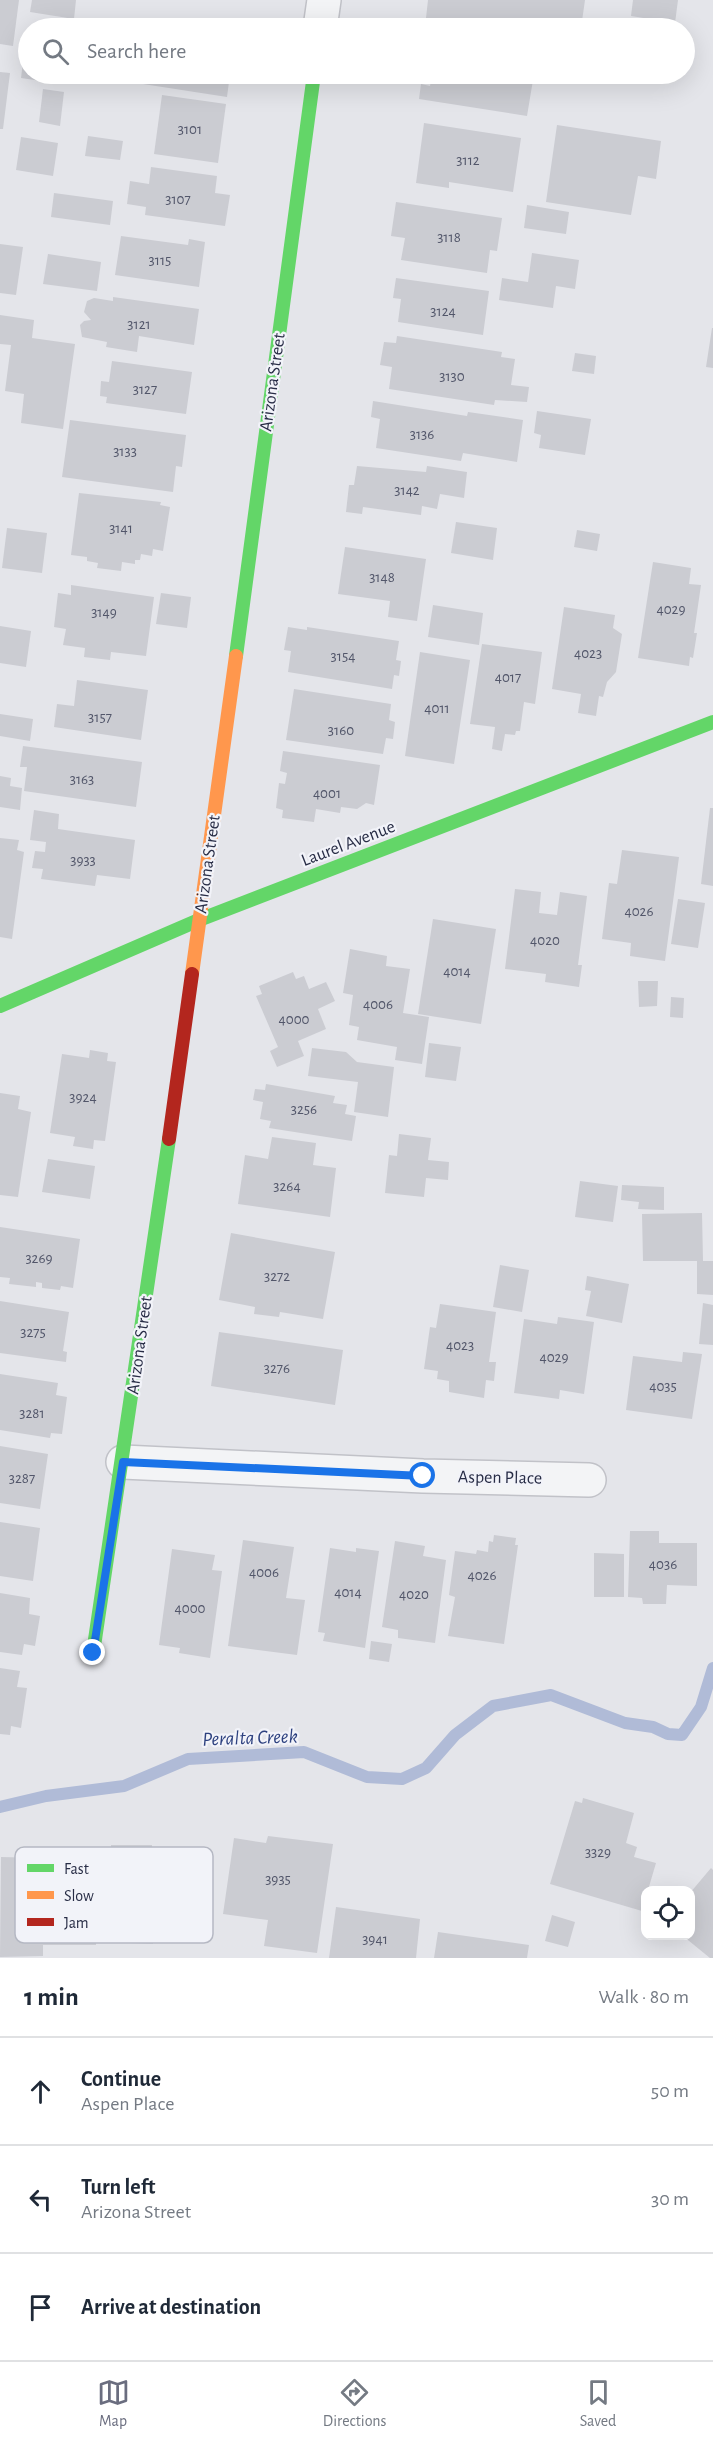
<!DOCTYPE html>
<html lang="en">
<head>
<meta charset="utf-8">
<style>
	body { margin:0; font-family:"Alegreya Sans",sans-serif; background:#f2f2f3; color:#1f2937 }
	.controls { position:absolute; right:18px; bottom:18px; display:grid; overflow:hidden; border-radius:12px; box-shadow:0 6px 24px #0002 }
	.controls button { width:54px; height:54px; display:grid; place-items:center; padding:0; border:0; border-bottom:2px solid #e0e1e3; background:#fff; color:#1f2937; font:30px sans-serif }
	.stop { position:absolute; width:18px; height:18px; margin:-14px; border:4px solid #1a73e8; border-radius:50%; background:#fff }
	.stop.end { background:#1a73e8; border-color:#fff; box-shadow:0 2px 6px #0008 }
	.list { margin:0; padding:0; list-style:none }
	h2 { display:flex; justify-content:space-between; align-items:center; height:78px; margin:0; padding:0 24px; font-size:26px }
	h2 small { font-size:20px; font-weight:400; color:#747a83 }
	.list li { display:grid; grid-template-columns:39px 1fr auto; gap:18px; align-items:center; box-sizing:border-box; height:108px; padding:0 24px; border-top:2px solid #e0e1e3 }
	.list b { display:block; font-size:22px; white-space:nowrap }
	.list p { margin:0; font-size:20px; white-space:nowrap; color:#747a83 }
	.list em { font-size:20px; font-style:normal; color:#747a83 }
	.icon { flex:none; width:33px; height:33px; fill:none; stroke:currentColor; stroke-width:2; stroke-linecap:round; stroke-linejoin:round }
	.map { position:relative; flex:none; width:713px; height:1958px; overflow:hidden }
	.search { position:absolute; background:#fff; box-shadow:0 6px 24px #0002; left:18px; right:18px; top:18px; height:66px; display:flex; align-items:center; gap:15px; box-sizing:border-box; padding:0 21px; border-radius:33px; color:#747a83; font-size:22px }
	.sheet { height:402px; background:#fff }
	nav { display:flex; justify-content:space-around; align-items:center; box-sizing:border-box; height:84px; border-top:2px solid #e0e1e3; background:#fff; font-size:16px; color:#747a83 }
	nav a { display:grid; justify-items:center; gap:3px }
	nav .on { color:#6a6d7f }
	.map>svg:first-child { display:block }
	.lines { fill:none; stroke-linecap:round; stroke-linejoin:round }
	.stream { stroke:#b0bbd7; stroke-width:12 }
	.building { fill:#cbccd2 }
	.street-casing { stroke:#c1c2c8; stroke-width:36 }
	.street { stroke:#f3f4f6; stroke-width:33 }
	.fast { stroke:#63d668; stroke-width:14 }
	.slow { stroke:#ff974d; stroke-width:14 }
	.jam { stroke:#b3261e; stroke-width:14 }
	.route { stroke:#1a73e8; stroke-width:8 }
	.labels { text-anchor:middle; stroke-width:4.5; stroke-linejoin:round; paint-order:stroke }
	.number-label { font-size:15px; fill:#52566a }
	.street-label { font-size:18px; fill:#282d46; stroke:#f2f3f9 }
	.water-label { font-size:20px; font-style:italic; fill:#2d417f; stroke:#f2f3f9 }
	.key { fill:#f2f3f9; stroke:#b5b8c3; stroke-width:1.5 }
	.key-label { font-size:16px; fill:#282d46 }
</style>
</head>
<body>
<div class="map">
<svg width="713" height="1958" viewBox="0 0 713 1958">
	<rect width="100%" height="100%" fill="#e4e5ea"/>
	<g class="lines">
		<!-- stream -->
		<polyline class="stream" points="0,1807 46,1796 124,1786 188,1759 304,1752 367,1777 402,1779 426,1768 455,1735 493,1706 551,1695 625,1723 653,1727 668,1734 682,1735 701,1707 713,1668"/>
	</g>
	<!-- building -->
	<g class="building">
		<polygon points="0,0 19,0 13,46 0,44"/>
		<polygon points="32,0 76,0 74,19 30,12"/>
		<polygon points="428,0 585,0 581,28 477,28 440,23 440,20 426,18"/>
		<polygon points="633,0 678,0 675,23 631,16"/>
		<polygon points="157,18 216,27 216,28 117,28 118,19 157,25"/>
		<polygon points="24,54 28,55 28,74 56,74 55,83 21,78"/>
		<polygon points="0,72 10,73 3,129 0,129"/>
		<polygon points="145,74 230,74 227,97 143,84"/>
		<polygon points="432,74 534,74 527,116 419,99 421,84 430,86"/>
		<polygon points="43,89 64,92 60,126 39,122"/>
		<polygon points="162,95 226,104 218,163 154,154"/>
		<polygon points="424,123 521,138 513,192 449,182 449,188 416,183"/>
		<polygon points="557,125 661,141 656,179 638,176 631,215 546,202"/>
		<polygon points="88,136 123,141 120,160 85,156"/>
		<polygon points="21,137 58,143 53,176 16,170"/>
		<polygon points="151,167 217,176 215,193 230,195 225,226 145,215 146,207 127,204 130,181 149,184"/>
		<polygon points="54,193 113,201 110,225 51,217"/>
		<polygon points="396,202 502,218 497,251 490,250 487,273 401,260 405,238 391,236"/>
		<polygon points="527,205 569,212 566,234 524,228"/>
		<polygon points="121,236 188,245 189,239 205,242 199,287 115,275"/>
		<polygon points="0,244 23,247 16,295 0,293"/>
		<polygon points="532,253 579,260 575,289 556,286 553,308 499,300 502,278 528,282"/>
		<polygon points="48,254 101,262 97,291 43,284"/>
		<polygon points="396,278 489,291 483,335 398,322 401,299 393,298"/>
		<polygon points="113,297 199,309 194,345 139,336 137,352 106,347 107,342 82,337 80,325 84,321 91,320 84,312 87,301 94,298 113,301"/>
		<polygon points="0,315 34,320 32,338 75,344 63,429 21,423 24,394 5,391 11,345 0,344"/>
		<polygon points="712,328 713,328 713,368 706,367"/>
		<polygon points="397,336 502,352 501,357 515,359 511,385 529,387 527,402 495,400 494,405 389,389 392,367 380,365 384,342 396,343"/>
		<polygon points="575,353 596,356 594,374 572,371"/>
		<polygon points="112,361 192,372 186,414 106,403 107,397 100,396 101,381 109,382"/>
		<polygon points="373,401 467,416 468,412 523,420 517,462 463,453 461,461 376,448 380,419 371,417"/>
		<polygon points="537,411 591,419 585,455 539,448 541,435 534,433"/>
		<polygon points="70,420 186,435 182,467 176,466 173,492 62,477"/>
		<polygon points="357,466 426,472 427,466 467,472 464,498 440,494 437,509 422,506 421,515 363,507 362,514 346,512 349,485 354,485"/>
		<polygon points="79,493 161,502 160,505 170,507 163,551 153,549 152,556 141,554 140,560 135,560 135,564 122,562 121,571 97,568 98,563 87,561 87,557 71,555"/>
		<polygon points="456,522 497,528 493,560 451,553"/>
		<polygon points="7,528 47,533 42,573 2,568"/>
		<polygon points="577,530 600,534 597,551 574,547"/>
		<polygon points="345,547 426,559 417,621 388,617 390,601 338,594"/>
		<polygon points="653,562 691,568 689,584 701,585 694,633 697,633 693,658 690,657 689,666 638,658"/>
		<polygon points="71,585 154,597 146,656 111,652 110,660 84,657 85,648 63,645 66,629 54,627 58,593 71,595"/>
		<polygon points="161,593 191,597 187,628 156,624"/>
		<polygon points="433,605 483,613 479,645 428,637"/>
		<polygon points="564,607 615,615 613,628 622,634 616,672 607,682 603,697 599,696 596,716 578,713 581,694 552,689"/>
		<polygon points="0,626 31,631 26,667 0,663"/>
		<polygon points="288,627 307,630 307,627 399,641 396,660 401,661 399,676 394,675 392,689 288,672 291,651 284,650"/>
		<polygon points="482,644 542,652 535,704 524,702 520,731 516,731 515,735 505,734 502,751 492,749 495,727 470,724"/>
		<polygon points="420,652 470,660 454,764 405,756"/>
		<polygon points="77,680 148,690 141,740 54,727 57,704 74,706"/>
		<polygon points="294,689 391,704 389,720 395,722 393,739 386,738 383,754 286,740"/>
		<polygon points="0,714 33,719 30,741 0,736"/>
		<polygon points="23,746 142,762 136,807 24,791 27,767 20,767"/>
		<polygon points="283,751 380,765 374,805 366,803 357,809 341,807 340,813 316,809 314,822 282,818 283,810 276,808 279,783 285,784 287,773 280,771"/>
		<polygon points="0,776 11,778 10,786 22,788 20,810 0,807"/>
		<polygon points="710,808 713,808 713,886 701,884"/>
		<polygon points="34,810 59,814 58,829 135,840 130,879 97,875 95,886 41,879 43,869 32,868 35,851 45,852 46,842 30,840"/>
		<polygon points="0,838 19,840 17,850 24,852 12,939 0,937"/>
		<polygon points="622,850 679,857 665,961 630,956 631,943 602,939 609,883 617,884"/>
		<polygon points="515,889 541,892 539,913 557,915 560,892 587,896 578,965 582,965 579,987 545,982 546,974 505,969"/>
		<polygon points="678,899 705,903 698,948 671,944"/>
		<polygon points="433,919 496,929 481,1024 418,1014"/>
		<polygon points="350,949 387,956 386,966 410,969 403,1013 429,1017 422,1064 395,1060 397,1047 357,1040 359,1027 349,1025 353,995 343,993"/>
		<polygon points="293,972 296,979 304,976 309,989 326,982 335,1001 318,1009 326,1029 298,1041 304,1056 277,1067 270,1051 278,1047 256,996 262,994 259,986"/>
		<polygon points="638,981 658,981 657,1006 639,1007"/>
		<polygon points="671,997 684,998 683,1018 670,1017"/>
		<polygon points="429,1043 461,1047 456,1081 425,1077"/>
		<polygon points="312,1048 346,1052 357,1062 394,1067 388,1117 354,1112 358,1082 308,1076"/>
		<polygon points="90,1050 108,1053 107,1061 116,1062 105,1141 94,1140 93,1149 73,1146 75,1137 50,1133 62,1054 89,1058"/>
		<polygon points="266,1084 335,1096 333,1103 347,1105 345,1114 356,1116 352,1141 269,1128 271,1121 260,1119 263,1102 253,1100 255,1089 265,1090"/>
		<polygon points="0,1093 20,1096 18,1109 31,1112 18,1197 0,1195"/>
		<polygon points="399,1134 431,1138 428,1160 449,1162 448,1180 426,1178 424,1197 385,1193 389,1155 397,1156"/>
		<polygon points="272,1137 316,1143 313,1165 336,1168 330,1217 238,1204 245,1155 268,1159"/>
		<polygon points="48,1159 95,1166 90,1199 42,1192"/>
		<polygon points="580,1181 618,1186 613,1222 575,1217"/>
		<polygon points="622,1185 664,1187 664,1210 638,1209 639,1202 621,1200"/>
		<polygon points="702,1213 703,1261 713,1261 713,1295 697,1294 697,1261 643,1261 642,1214"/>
		<polygon points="0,1227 80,1239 73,1288 61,1286 60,1290 42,1288 42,1283 36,1282 36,1287 9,1284 10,1278 0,1277"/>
		<polygon points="231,1233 335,1252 323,1319 280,1312 279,1317 254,1314 255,1307 219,1300"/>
		<polygon points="500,1265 529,1270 522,1312 493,1307"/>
		<polygon points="587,1276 629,1284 622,1323 586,1316 591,1291 585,1290"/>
		<polygon points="0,1301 69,1312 63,1351 67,1352 66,1362 0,1353"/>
		<polygon points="703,1303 713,1305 713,1345 699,1344"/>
		<polygon points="440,1304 496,1312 489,1362 496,1362 494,1381 486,1380 484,1398 449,1392 449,1381 437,1379 438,1371 424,1369 430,1327 436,1328"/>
		<polygon points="558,1317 594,1322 584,1394 560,1390 559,1399 514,1393 524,1319 557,1324"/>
		<polygon points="219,1332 343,1350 335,1405 211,1386"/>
		<polygon points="683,1352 702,1354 692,1419 626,1410 633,1356 682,1362"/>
		<polygon points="0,1374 58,1383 56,1395 67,1397 62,1434 51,1433 50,1438 0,1430"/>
		<polygon points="0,1446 48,1454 40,1509 0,1503"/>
		<polygon points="0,1522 40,1528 33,1581 0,1576"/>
		<polygon points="630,1531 659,1531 659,1543 697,1543 697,1586 667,1585 666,1604 643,1604 642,1598 628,1597"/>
		<polygon points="494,1535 516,1538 515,1545 518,1545 504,1644 448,1636 455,1597 449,1595 455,1551 476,1554 477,1550 488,1552 489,1541 493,1542"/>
		<polygon points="243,1540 294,1547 286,1598 305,1600 297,1655 228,1646"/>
		<polygon points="395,1541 425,1546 423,1556 446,1560 435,1643 398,1638 398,1630 382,1627"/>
		<polygon points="330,1548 356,1552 356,1548 379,1551 365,1648 323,1641 325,1633 318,1632"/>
		<polygon points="172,1549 215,1555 212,1570 222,1571 210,1658 179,1653 180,1648 159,1645"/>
		<polygon points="594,1553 624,1554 624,1597 594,1597"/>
		<polygon points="0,1593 30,1598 29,1614 40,1616 35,1646 24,1644 22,1655 0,1652"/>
		<polygon points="371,1641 392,1644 389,1662 369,1659"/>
		<polygon points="0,1668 20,1671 17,1687 27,1688 21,1728 11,1726 10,1735 0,1734"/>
		<polygon points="583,1798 634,1813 626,1843 637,1847 634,1857 656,1863 648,1890 646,1890 642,1911 550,1884 575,1801 582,1803"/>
		<polygon points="268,1836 333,1844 317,1953 264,1946 268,1920 223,1914 234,1838 266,1843"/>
		<polygon points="111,1845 152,1845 151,1868 209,1869 209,1936 153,1935 153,1944 109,1942"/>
		<polygon points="1,1857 41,1858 41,1880 97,1882 96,1945 43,1945 43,1956 0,1957"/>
		<polygon points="711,1868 713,1870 713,1958 710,1958 683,1936 690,1936 690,1893"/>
		<polygon points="336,1907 420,1919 416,1958 329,1958"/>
		<polygon points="552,1915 575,1922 568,1947 545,1941"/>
		<polygon points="438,1932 529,1945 527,1958 434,1958"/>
	</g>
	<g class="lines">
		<!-- street casing -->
		<g class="street-casing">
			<g id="street">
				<polyline points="320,28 324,0"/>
				<polyline points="123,1462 423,1476 589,1480"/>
			</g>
		</g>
		<!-- street -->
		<use href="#street" class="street"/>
		<!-- fast -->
		<g class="fast">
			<polyline points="236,656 314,74"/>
			<polyline points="0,1006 199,920 713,722"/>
			<polyline points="93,1653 169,1139"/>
		</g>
		<!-- slow -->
		<polyline class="slow" points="192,974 236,656"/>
		<!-- jam -->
		<polyline class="jam" points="169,1139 192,974"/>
	</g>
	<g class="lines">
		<!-- route -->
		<polyline class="route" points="93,1653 123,1462 423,1476"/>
	</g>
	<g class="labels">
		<!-- number labels -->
		<g class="number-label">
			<text x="190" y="134">3101</text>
			<text x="468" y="165">3112</text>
			<text x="178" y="204">3107</text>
			<text x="449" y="242">3118</text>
			<text x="160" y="265">3115</text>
			<text x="443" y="316">3124</text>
			<text x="139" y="329">3121</text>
			<text x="452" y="381">3130</text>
			<text x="145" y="394">3127</text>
			<text x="422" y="439">3136</text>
			<text x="125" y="456">3133</text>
			<text x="407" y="495">3142</text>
			<text x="121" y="533">3141</text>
			<text x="382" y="582">3148</text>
			<text x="671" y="614">4029</text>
			<text x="104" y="617">3149</text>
			<text x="588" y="658">4023</text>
			<text x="343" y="661">3154</text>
			<text x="508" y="682">4017</text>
			<text x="437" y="713">4011</text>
			<text x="100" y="722">3157</text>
			<text x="341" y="735">3160</text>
			<text x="82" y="784">3163</text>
			<text x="327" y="798">4001</text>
			<text x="83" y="865">3933</text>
			<text x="639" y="916">4026</text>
			<text x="545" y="945">4020</text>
			<text x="457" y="976">4014</text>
			<text x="378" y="1009">4006</text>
			<text x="294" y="1024">4000</text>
			<text x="83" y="1102">3924</text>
			<text x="304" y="1114">3256</text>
			<text x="287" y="1191">3264</text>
			<text x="39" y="1263">3269</text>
			<text x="277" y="1281">3272</text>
			<text x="33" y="1337">3275</text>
			<text x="460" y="1350">4023</text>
			<text x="554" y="1362">4029</text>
			<text x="277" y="1373">3276</text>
			<text x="663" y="1391">4035</text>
			<text x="32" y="1418">3281</text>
			<text x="22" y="1483">3287</text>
			<text x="663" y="1569">4036</text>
			<text x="264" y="1577">4006</text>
			<text x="482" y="1580">4026</text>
			<text x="348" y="1597">4014</text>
			<text x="414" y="1599">4020</text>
			<text x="190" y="1613">4000</text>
			<text x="598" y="1857">3329</text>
			<text x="278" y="1884">3935</text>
			<text x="375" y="1944">3941</text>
		</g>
		<!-- street labels -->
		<g class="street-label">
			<text transform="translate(272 382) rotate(-82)" y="6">Arizona Street</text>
			<text transform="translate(348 843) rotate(-21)" y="6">Laurel Avenue</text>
			<text transform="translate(207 864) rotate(-82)" y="6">Arizona Street</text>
			<text transform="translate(139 1345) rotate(-82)" y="6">Arizona Street</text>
			<text transform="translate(500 1477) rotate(1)" y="6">Aspen Place</text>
		</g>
		<!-- water labels -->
		<g class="water-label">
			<text transform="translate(250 1737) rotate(-2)" y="7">Peralta Creek</text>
		</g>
	</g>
	<!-- legend -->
	<rect x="15" y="1847" width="198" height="96" rx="9" class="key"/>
	<rect x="27" y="1864" width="27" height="8" fill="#63d668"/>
	<rect x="27" y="1891" width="27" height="8" fill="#ff974d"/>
	<rect x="27" y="1918" width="27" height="8" fill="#b3261e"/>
	<g class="key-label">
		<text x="64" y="1874">Fast</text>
		<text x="64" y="1901">Slow</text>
		<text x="64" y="1928">Jam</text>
	</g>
</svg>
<div class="controls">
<button><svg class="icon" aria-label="locate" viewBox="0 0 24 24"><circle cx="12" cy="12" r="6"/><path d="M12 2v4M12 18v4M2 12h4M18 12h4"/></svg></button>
</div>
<div class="stop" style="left:423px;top:1476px"></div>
<div class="stop end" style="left:93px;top:1653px"></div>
<div class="search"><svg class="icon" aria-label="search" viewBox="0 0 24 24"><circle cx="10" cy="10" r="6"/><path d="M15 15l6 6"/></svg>Search here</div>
</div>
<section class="sheet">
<h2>1 min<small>Walk · 80 m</small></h2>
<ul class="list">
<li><svg class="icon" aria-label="ahead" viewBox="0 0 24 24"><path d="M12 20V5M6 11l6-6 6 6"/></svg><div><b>Continue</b><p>Aspen Place</p></div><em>50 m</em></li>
<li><svg class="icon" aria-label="left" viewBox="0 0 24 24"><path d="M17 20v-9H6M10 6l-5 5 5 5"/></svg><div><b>Turn left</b><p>Arizona Street</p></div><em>30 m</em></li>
<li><svg class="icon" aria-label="arrive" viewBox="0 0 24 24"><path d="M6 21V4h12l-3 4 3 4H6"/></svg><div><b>Arrive at destination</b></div></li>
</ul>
</section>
<nav>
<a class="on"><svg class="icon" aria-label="map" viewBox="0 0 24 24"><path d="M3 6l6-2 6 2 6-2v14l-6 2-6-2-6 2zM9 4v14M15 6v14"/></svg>Map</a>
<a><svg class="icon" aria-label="directions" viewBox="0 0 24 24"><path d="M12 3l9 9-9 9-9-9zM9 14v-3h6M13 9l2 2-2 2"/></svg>Directions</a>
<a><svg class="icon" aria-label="saved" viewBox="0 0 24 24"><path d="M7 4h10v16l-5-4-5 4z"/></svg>Saved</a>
</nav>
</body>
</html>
